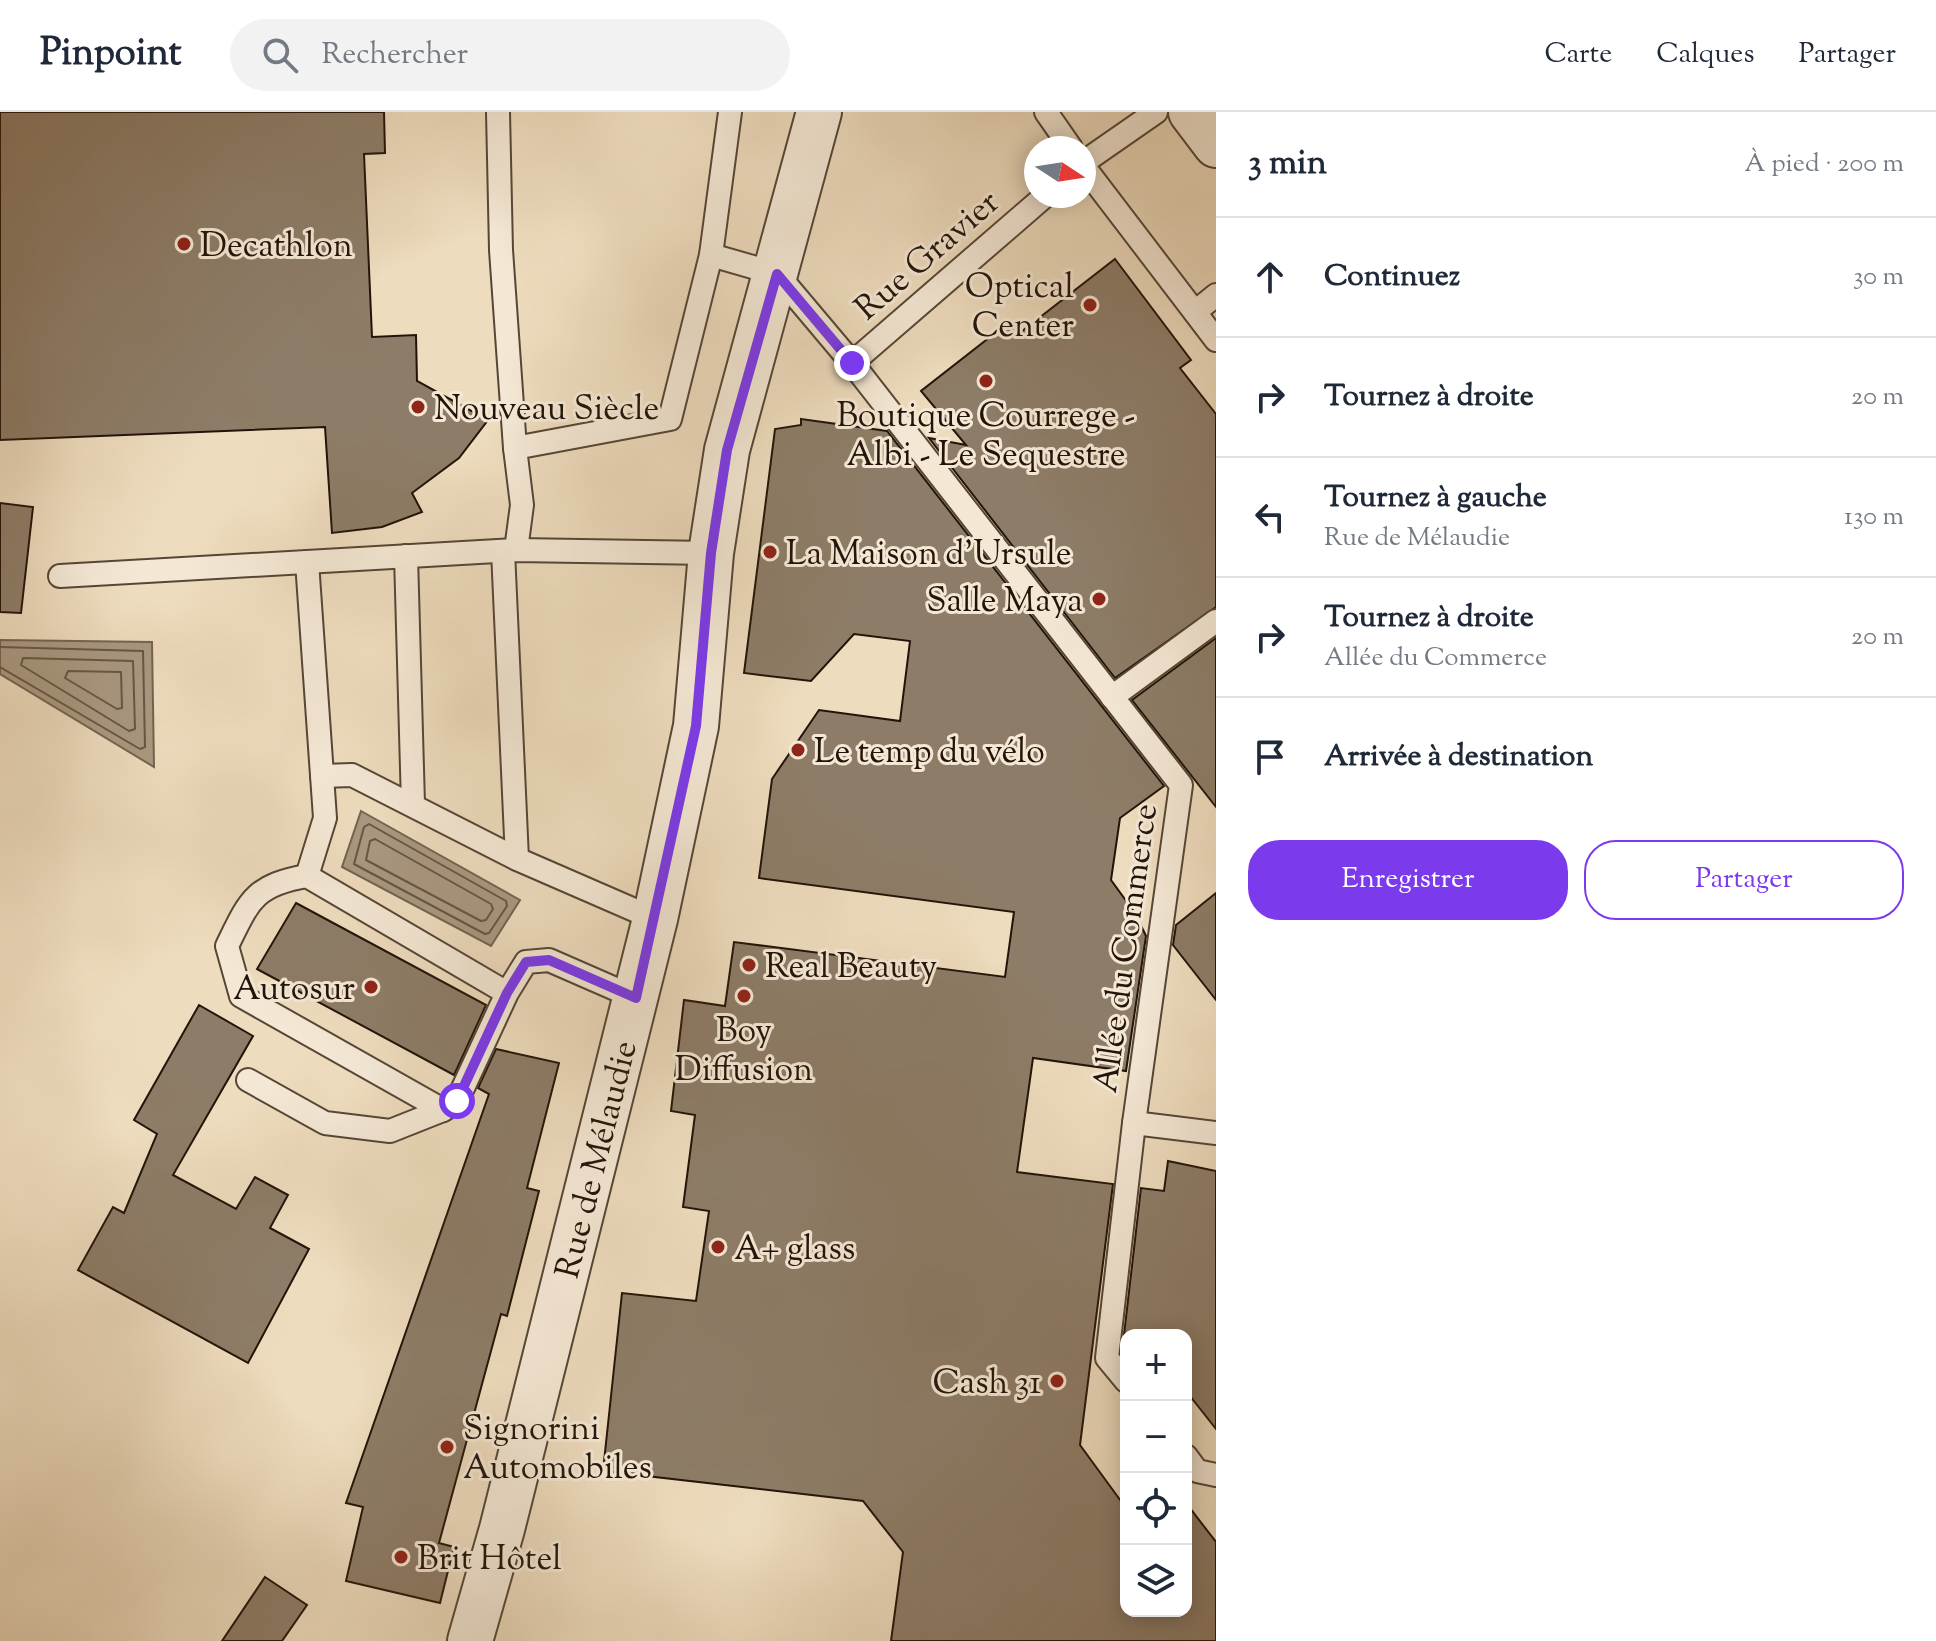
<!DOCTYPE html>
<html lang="fr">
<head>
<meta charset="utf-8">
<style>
	body { margin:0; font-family:"Sorts Mill Goudy",serif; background:#f2f2f3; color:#1f2937 }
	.controls { position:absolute; right:24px; bottom:24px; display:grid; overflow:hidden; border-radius:16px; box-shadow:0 4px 20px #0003 }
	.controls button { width:72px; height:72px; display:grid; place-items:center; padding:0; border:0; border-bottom:2px solid #e0e1e3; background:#fff; color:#1f2937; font:40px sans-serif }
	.compass { position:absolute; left:1024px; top:24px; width:72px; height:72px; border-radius:50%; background:#fff; box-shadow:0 4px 20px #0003; rotate:102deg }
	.stop { position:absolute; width:24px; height:24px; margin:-18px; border:6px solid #7c3aed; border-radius:50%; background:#fff }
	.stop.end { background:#7c3aed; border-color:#fff; box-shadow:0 2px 8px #0008 }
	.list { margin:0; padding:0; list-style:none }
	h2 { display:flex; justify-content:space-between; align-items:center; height:104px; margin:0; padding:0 32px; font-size:34px }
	h2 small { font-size:26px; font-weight:400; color:#747a83 }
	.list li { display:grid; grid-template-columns:52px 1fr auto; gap:24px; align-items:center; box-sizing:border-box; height:120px; padding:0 32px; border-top:2px solid #e0e1e3 }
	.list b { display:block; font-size:30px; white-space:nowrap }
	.list p { margin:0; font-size:26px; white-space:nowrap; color:#747a83 }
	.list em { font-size:26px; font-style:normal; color:#747a83 }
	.actions { display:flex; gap:16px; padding:24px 32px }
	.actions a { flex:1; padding:18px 0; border:2px solid #7c3aed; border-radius:32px; text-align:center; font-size:28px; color:#7c3aed }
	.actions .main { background:#7c3aed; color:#fff }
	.icon { flex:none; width:44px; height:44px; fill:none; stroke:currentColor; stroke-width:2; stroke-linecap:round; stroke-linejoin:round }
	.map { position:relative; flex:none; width:1216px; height:1529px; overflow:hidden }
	header { display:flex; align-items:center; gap:48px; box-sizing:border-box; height:112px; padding:0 40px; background:#fff; border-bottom:2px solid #e0e1e3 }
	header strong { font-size:38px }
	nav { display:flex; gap:44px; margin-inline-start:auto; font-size:28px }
	.search { width:560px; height:72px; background:#f2f2f3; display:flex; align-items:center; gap:20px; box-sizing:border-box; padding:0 28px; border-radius:44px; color:#747a83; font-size:30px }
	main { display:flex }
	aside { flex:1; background:#fff }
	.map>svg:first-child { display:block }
	.water { fill:#a99880; stroke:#736350; stroke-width:2 }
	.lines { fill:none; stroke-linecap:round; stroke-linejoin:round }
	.shore { stroke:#665644; stroke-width:2 }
	.building { fill:#8d7c67; stroke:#231409; stroke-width:2 }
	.service-casing { stroke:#564636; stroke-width:26 }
	.minor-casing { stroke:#564636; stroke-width:48 }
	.tertiary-casing { stroke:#564636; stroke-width:48 }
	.service { stroke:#f4e8d5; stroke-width:22 }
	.minor { stroke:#f4e8d5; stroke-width:44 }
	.tertiary { stroke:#f4e8d5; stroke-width:44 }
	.route { stroke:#7c3aed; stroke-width:10 }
	.poi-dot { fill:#8f2418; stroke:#f4e8d5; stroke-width:3 }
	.labels { text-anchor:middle; stroke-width:6; stroke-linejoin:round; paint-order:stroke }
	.poi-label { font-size:34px; fill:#231409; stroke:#f4e8d5; text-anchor:start }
	.street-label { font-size:34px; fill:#231409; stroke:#f4e8d5 }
</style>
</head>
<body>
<header>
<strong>Pinpoint</strong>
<div class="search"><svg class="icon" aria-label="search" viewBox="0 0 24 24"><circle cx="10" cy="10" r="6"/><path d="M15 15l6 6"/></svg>Rechercher</div>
<nav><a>Carte</a><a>Calques</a><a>Partager</a></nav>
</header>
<main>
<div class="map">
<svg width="1216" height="1529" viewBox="0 0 1216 1529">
	<rect width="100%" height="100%" fill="#eedcbe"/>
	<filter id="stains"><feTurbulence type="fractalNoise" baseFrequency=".0025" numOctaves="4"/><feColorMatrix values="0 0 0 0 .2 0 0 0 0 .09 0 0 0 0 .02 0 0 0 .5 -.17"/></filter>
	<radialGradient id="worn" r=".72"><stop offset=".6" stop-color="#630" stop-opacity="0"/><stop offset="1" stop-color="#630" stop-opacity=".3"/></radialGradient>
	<!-- water -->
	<g class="water">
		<polygon points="0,528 152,530 154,655 0,562"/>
		<polygon points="361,699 520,788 491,834 342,755"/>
	</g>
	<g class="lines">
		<!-- shore -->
		<g class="shore">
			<polyline points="0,535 143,539 145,635 140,637 0,555"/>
			<polygon points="23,546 133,549 135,617 129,619 21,553"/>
			<polygon points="68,559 121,560 122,596 117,597 65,566"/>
			<polygon points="369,712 506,789 507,794 489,821 485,822 354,752 364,715"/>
			<polygon points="375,727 491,792 493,797 486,808 481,809 366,748 370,729"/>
		</g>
	</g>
	<!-- building -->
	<g class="building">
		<polygon points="0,0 384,0 385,41 364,42 372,225 416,223 417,269 488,308 459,346 412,381 422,400 382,415 332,421 325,315 0,328"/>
		<polygon points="1115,147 1191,248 1180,256 1216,302 1216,495 1115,566 929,326 966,333 921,279 1008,211 1017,223"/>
		<polygon points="801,307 887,319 1164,674 1120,706 1111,768 1135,801 1146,824 1126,959 1033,946 1017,1060 1113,1072 1080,1333 1126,1396 1126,1499 1186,1499 1186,1391 1216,1430 1216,1529 891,1529 903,1440 863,1389 603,1359 622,1181 696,1189 709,1099 683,1095 695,1003 671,999 684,888 725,894 734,830 1005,865 1014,800 759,766 772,667 819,598 900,609 910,529 854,522 811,569 744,561 775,317 801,313"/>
		<polygon points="0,391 33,395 21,501 0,500"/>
		<polygon points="1216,526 1216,695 1132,588"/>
		<polygon points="1216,781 1216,888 1173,833 1176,813"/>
		<polygon points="296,791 486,893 454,963 257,857"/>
		<polygon points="199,893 253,924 173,1063 236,1097 255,1065 288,1083 270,1116 309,1137 248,1251 78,1158 113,1095 124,1101 157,1022 134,1008"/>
		<polygon points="496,937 559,951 527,1076 539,1079 507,1204 501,1202 439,1431 454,1435 440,1491 346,1469 363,1395 346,1391 489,982 478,976"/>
		<polygon points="1168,1049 1216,1059 1216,1317 1186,1279 1186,1223 1124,1223 1141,1076 1164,1079"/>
		<polygon points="265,1465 307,1493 282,1529 222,1529"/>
	</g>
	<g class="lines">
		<!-- service casing -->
		<g class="service-casing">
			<g id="service">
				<polyline points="498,0 501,138 515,336"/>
				<polyline points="1046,0 1071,36"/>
				<polyline points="1084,50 1156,0"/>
				<polyline points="1084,55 1216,228"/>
				<polyline points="711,143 777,162 852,251 1181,673 1134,1011 1107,1246 1126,1269"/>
				<polyline points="1195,200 1216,183"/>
				<polyline points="852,251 1045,84"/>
				<polyline points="516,438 522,393 515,336 670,307 711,143 730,0"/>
				<polyline points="503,439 517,747"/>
				<polyline points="406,444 413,692"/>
				<polyline points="307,450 325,706 307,764"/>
				<polyline points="60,464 516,438 711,441"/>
				<polyline points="1112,585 1216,509"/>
				<polyline points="322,664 352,663 517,747 655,807"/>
				<path d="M507,881L307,764C254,773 249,789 227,834L241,884L443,998L457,989L507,881L526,850L549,848L636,886"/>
				<polyline points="248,968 325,1011 390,1019 443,998"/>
				<polyline points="1134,1011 1216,1021"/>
				<polyline points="1186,1344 1197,1359 1216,1363"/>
			</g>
		</g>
		<!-- minor casing -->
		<g class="minor-casing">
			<g id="minor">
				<path id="s1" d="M470,1529L502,1417L655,807L696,614L711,441L727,338L819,0"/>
			</g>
		</g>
		<!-- tertiary casing -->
		<g class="tertiary-casing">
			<polyline id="tertiary" points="1191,0 1216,33"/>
		</g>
		<!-- service -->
		<use href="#service" class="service"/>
		<!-- minor -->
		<use href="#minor" class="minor"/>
		<!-- tertiary -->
		<use href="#tertiary" class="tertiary"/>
	</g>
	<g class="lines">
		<!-- route -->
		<polyline class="route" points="457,989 507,881 526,850 549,848 636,886 696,614 711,441 727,338 777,162 852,251"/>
	</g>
	<!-- markers -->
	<g class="poi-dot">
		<circle cx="184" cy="132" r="8"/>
		<circle cx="1090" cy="193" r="8"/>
		<circle cx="986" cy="269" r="8"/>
		<circle cx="418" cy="295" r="8"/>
		<circle cx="770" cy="440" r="8"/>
		<circle cx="1099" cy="487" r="8"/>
		<circle cx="798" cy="638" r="8"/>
		<circle cx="749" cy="853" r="8"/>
		<circle cx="371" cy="875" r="8"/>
		<circle cx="744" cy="884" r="8"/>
		<circle cx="718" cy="1135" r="8"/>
		<circle cx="1057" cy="1269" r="8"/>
		<circle cx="447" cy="1335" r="8"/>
		<circle cx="401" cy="1445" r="8"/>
	</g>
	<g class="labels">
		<!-- poi labels -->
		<g class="poi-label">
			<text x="200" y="144">Decathlon</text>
			<text x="1074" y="185" text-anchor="end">Optical<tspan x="1074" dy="39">Center</tspan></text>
			<text x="434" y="307">Nouveau Siècle</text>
			<text x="986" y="314" text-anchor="middle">Boutique Courrege -<tspan x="986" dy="39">Albi - Le Sequestre</tspan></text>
			<text x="786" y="452">La Maison d'Ursule</text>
			<text x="1083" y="499" text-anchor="end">Salle Maya</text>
			<text x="814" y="650">Le temp du vélo</text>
			<text x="765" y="865">Real Beauty</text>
			<text x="355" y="887" text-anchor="end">Autosur</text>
			<text x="744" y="929" text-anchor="middle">Boy<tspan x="744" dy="39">Diffusion</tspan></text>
			<text x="734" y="1147">A+ glass</text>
			<text x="1041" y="1281" text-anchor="end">Cash 31</text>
			<text x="463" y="1327">Signorini<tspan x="463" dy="39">Automobiles</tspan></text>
			<text x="417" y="1457">Brit Hôtel</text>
		</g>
		<!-- street labels -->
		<g class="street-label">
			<text transform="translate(926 142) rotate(-41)" y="12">Rue Gravier</text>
			<text transform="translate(1124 836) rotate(-82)" y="12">Allée du Commerce</text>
			<text dy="12" stroke="none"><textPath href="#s1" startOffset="498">Rue de Mélaudie</textPath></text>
		</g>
	</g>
	<rect width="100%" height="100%" filter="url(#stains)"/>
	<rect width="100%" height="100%" fill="url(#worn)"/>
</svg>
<div class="controls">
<button>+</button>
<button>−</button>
<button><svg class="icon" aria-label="locate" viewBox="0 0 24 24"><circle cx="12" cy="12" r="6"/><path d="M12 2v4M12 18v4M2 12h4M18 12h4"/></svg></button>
<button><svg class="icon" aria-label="layers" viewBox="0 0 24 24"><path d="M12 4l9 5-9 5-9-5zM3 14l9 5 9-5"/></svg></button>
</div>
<svg class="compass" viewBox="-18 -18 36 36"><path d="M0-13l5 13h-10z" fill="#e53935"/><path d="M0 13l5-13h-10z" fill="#747a83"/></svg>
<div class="stop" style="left:457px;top:989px"></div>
<div class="stop end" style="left:852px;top:251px"></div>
</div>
<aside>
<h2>3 min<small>À pied · 200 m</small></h2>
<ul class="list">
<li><svg class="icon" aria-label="ahead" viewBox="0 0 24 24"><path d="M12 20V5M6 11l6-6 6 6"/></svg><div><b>Continuez</b></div><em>30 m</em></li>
<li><svg class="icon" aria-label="right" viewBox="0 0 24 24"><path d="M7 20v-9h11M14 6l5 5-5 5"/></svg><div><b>Tournez à droite</b></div><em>20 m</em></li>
<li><svg class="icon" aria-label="left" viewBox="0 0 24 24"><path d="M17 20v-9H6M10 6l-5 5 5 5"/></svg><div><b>Tournez à gauche</b><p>Rue de Mélaudie</p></div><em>130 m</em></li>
<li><svg class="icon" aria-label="right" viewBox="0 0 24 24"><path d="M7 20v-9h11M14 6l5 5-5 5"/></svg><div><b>Tournez à droite</b><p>Allée du Commerce</p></div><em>20 m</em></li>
<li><svg class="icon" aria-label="arrive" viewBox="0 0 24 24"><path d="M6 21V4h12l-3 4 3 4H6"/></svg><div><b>Arrivée à destination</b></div></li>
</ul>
<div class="actions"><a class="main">Enregistrer</a><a>Partager</a></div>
</aside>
</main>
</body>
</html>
